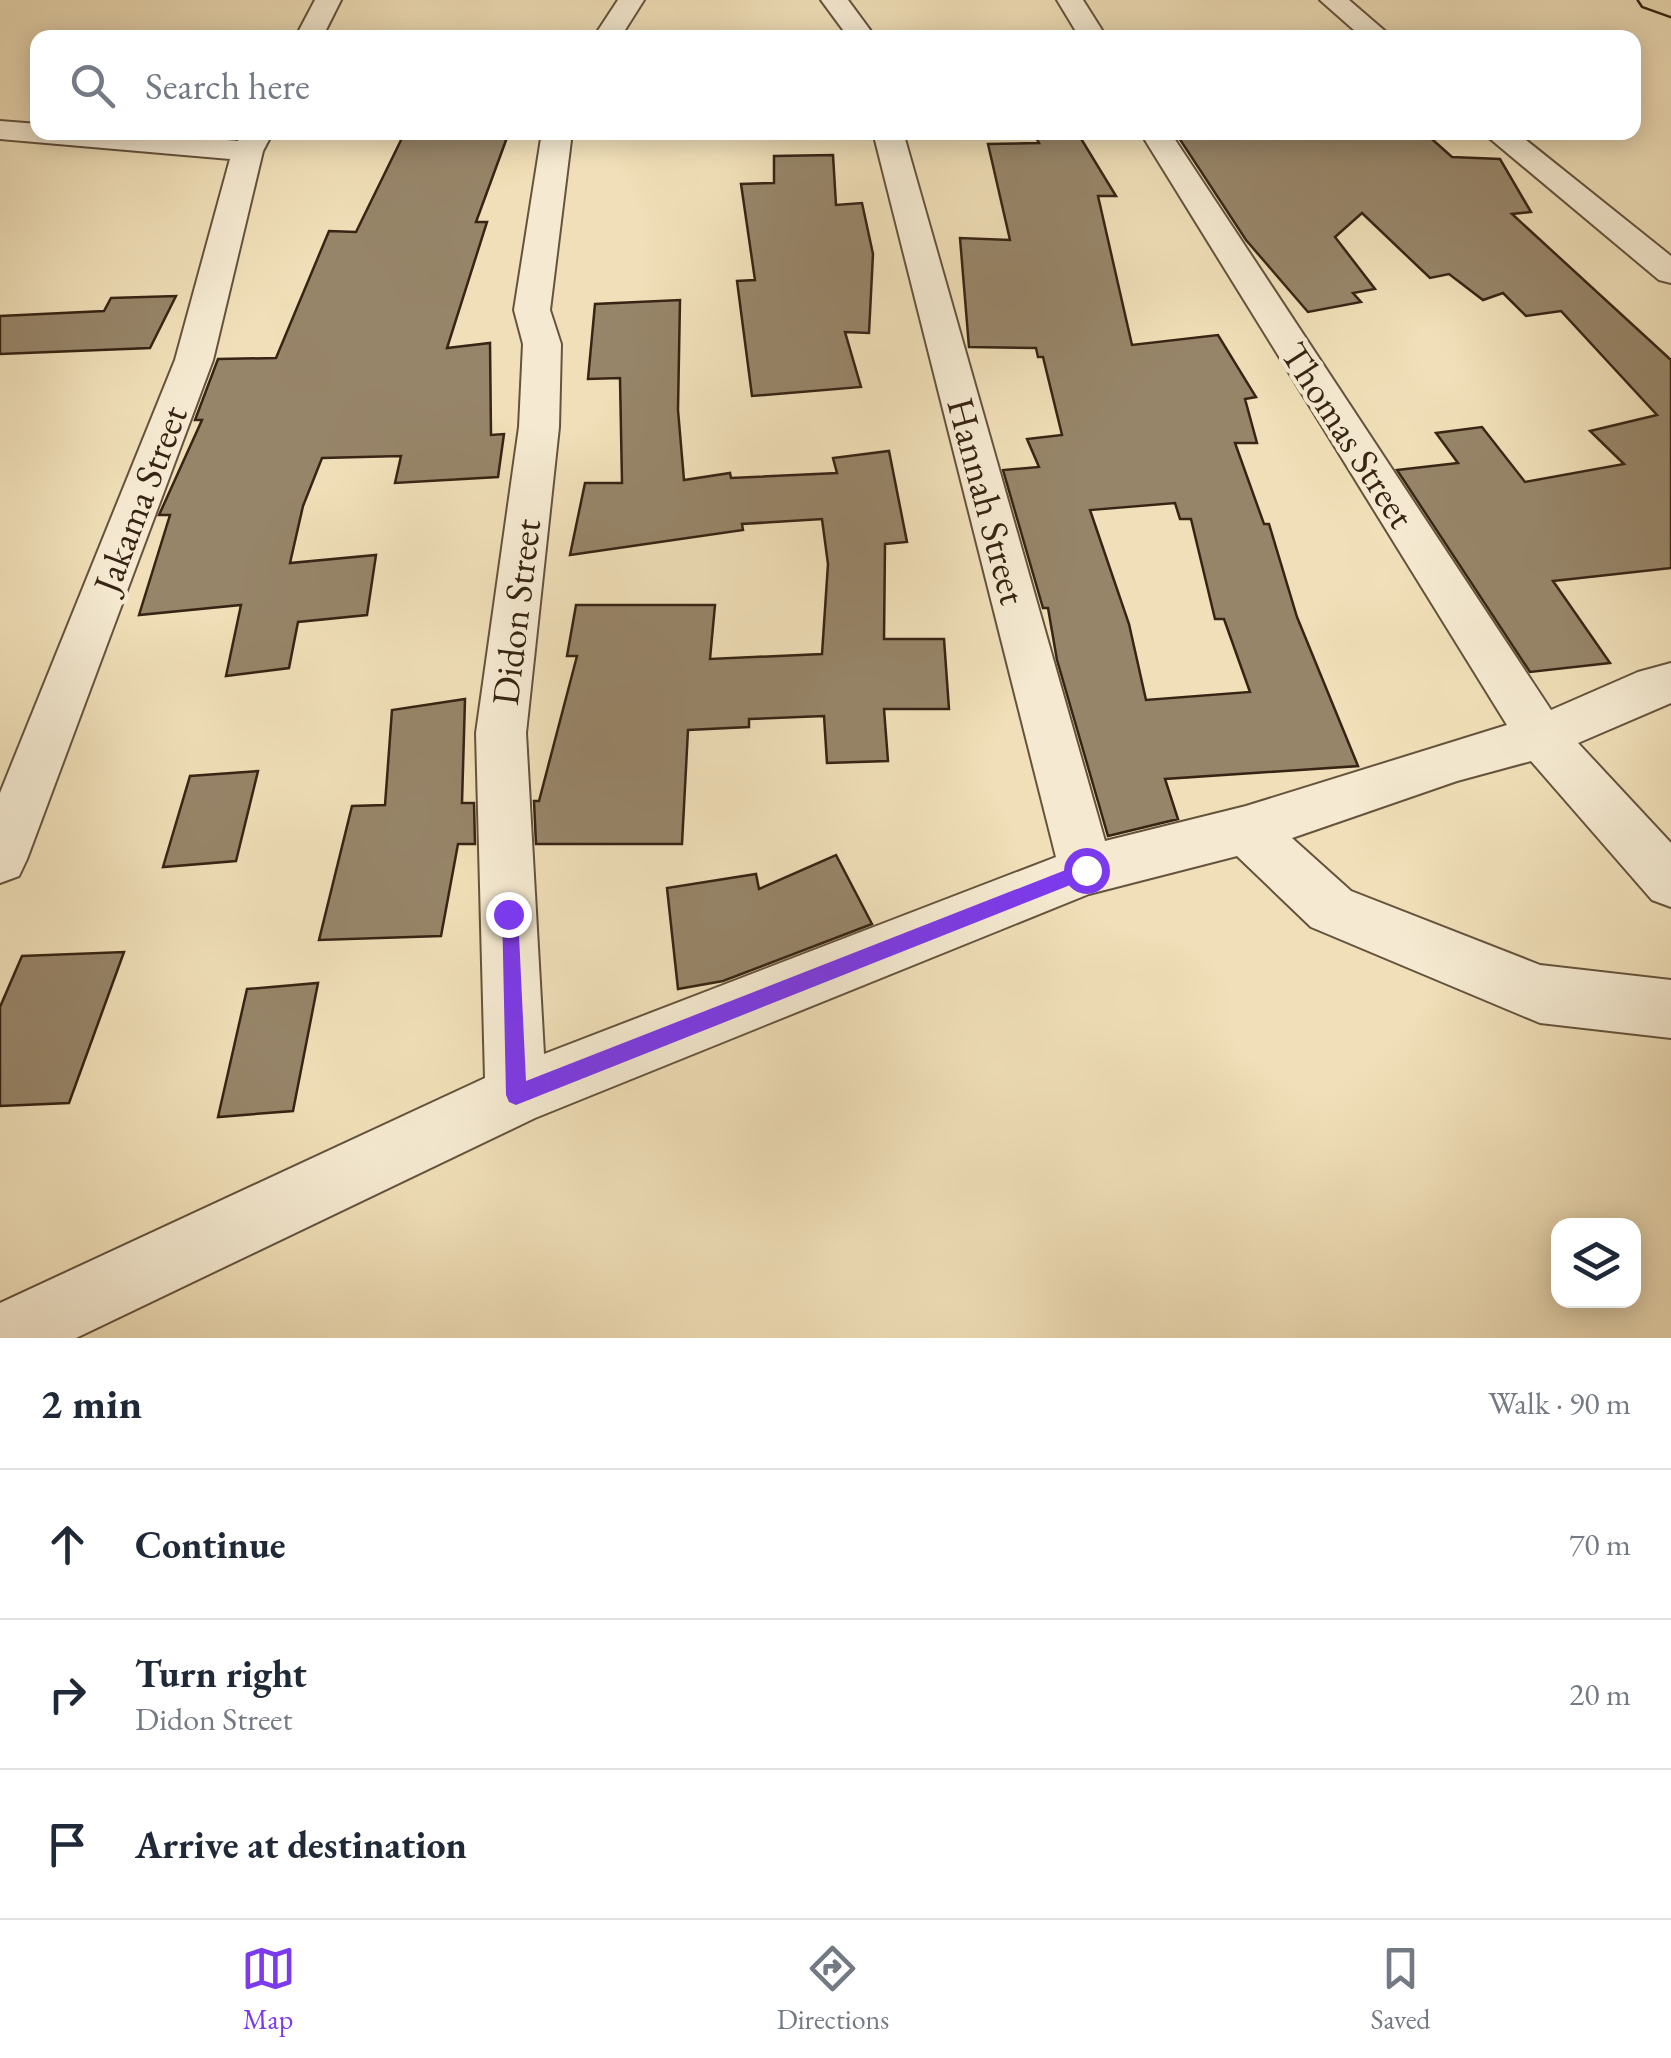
<!DOCTYPE html>
<html lang="en">
<head>
<meta charset="utf-8">
<style>
	body { margin:0; font-family:"EB Garamond",serif; background:#f6f6f7; color:#1f2937 }
	.controls { position:absolute; right:30px; bottom:30px; display:grid; overflow:hidden; border-radius:20px; box-shadow:0 5px 25px #0003 }
	.controls button { width:90px; height:90px; display:grid; place-items:center; padding:0; border:0; border-bottom:2px solid #e0e1e3; background:#fff; color:#1f2937; font:50px sans-serif }
	.stop { position:absolute; width:30px; height:30px; margin:-22px; border:8px solid #7c3aed; border-radius:50%; background:#fff }
	.stop.end { background:#7c3aed; border-color:#fff; box-shadow:0 2px 10px #0008 }
	.list { margin:0; padding:0; list-style:none }
	h2 { display:flex; justify-content:space-between; align-items:center; height:130px; margin:0; padding:0 40px; font-size:42px }
	h2 small { font-size:32px; font-weight:400; color:#747a83 }
	.list li { display:grid; grid-template-columns:65px 1fr auto; gap:30px; align-items:center; box-sizing:border-box; height:150px; padding:0 40px; border-top:2px solid #e0e1e3 }
	.list b { display:block; font-size:38px; white-space:nowrap }
	.list p { margin:0; font-size:32px; white-space:nowrap; color:#747a83 }
	.list em { font-size:32px; font-style:normal; color:#747a83 }
	.icon { flex:none; width:55px; height:55px; fill:none; stroke:currentColor; stroke-width:2; stroke-linecap:round; stroke-linejoin:round }
	.map { position:relative; flex:none; width:1671px; height:1338px; overflow:hidden }
	.search { position:absolute; background:#fff; box-shadow:0 5px 25px #0003; left:30px; right:30px; top:30px; height:110px; display:flex; align-items:center; gap:25px; box-sizing:border-box; padding:0 35px; border-radius:20px; color:#747a83; font-size:38px }
	.sheet { height:580px; background:#fff }
	nav { display:flex; justify-content:space-around; align-items:center; box-sizing:border-box; height:140px; border-top:2px solid #e0e1e3; background:#fff; font-size:28px; color:#747a83 }
	nav a { display:grid; justify-items:center; gap:5px }
	nav .on { color:#7c3aed }
	.map>svg:first-child { display:block }
	.building { fill:#978569; stroke:#372414; stroke-width:2.5; fill-rule:evenodd }
	.lines { fill:none; stroke-linecap:round; stroke-linejoin:round }
	.street-casing { stroke:#65533d; stroke-width:4 }
	.highway-casing { stroke:#372414; stroke-width:5 }
	.street { fill:#f5ead1; fill-rule:evenodd }
	.highway { fill:#f0dfb8; fill-rule:evenodd }
	.route { fill:#7c3aed }
	.labels { text-anchor:middle; stroke-width:9; stroke-linejoin:round; paint-order:stroke }
	.street-label { font-size:38px; fill:#372414; stroke:#f5ead1 }
</style>
</head>
<body>
<div class="map">
<svg width="1671" height="1338" viewBox="0 0 1671 1338">
	<rect width="100%" height="100%" fill="#f0dfb8"/>
	<filter id="stains"><feTurbulence type="fractalNoise" baseFrequency=".002" numOctaves="4"/><feColorMatrix values="0 0 0 0 .2 0 0 0 0 .09 0 0 0 0 .02 0 0 0 .5 -.17"/></filter>
	<radialGradient id="worn" r=".72"><stop offset=".6" stop-color="#630" stop-opacity="0"/><stop offset="1" stop-color="#630" stop-opacity=".3"/></radialGradient>
	<!-- building -->
	<g class="building">
		<polygon points="405,132 509,132 476,222 487,222 447,348 490,343 491,435 504,434 498,477 395,483 401,456 322,458 303,506 290,563 376,555 367,615 298,622 289,668 226,676 241,605 139,615 170,515 159,515 202,420 195,420 218,359 276,358 329,231 356,232"/>
		<path d="M1033,132H1077L1116,196H1098L1132,345L1218,335L1256,397L1245,399L1257,443H1235L1264,524H1269L1297,617L1358,766L1165,779L1178,819L1108,836L1057,660L1048,608H1043L1003,470L1039,467L1027,439L1062,435L1043,357H1038L1036,348L969,347L960,238L1010,240L988,144L1039,143ZM1175,503L1180,519H1191L1215,619H1224L1250,692L1146,700L1129,624L1090,510Z"/>
		<polygon points="1231,132 1424,132 1452,157 1500,159 1531,212 1512,214 1671,360 1671,568 1553,581 1610,663 1530,672 1397,470 1458,463 1436,433 1482,427 1525,482 1624,464 1590,431 1657,415 1561,311 1526,316 1503,293 1483,300 1449,274 1430,278 1362,213 1335,237 1375,289 1353,293 1361,302 1308,312 1246,240 1177,135"/>
		<polygon points="833,155 836,205 862,203 873,254 869,333 845,332 861,387 752,396 737,281 755,280 741,184 774,183 774,156"/>
		<polygon points="176,296 150,348 0,354 0,316 104,311 111,298"/>
		<polygon points="680,300 678,410 684,480 730,473 731,478 837,473 833,458 889,451 907,542 885,544 884,639 944,639 949,709 884,709 888,761 827,763 824,716 749,719 749,727 688,730 682,844 536,844 534,801 539,801 577,656 567,656 576,605 715,605 710,659 822,654 828,564 822,519 742,524 743,530 570,555 585,483 622,483 620,378 588,379 595,304"/>
		<polygon points="465,699 462,803 474,803 475,844 458,844 441,936 319,940 352,806 385,805 392,710"/>
		<polygon points="258,771 236,861 163,867 190,776"/>
		<polygon points="836,855 872,924 723,981 678,989 667,888 756,874 759,889"/>
		<polygon points="124,952 69,1103 0,1106 0,1007 22,956"/>
		<polygon points="318,983 293,1111 218,1117 247,989"/>
	</g>
	<g class="lines">
		<!-- street casing -->
		<g class="street-casing">
			<g id="street">
				<polygon points="315,0 341,0 322,38 295,38"/>
				<polygon points="618,0 644,0 620,38 593,38"/>
				<polygon points="821,0 848,0 876,38 849,38"/>
				<polygon points="1057,0 1083,0 1107,38 1080,38"/>
				<polygon points="1320,0 1349,0 1393,38 1363,38"/>
				<polygon points="0,121 38,124 38,132 138,132 238,141 243,132 273,132 263,151 213,360 27,859 19,876 0,883 0,793 175,360 230,159 0,139"/>
				<polygon points="542,132 572,132 550,310 561,344 559,427 526,733 544,1054 1056,857 873,132 903,132 1105,841 1246,806 1507,725 1140,132 1170,132 1551,710 1638,672 1671,663 1671,703 1578,743 1671,843 1671,907 1652,900 1531,761 1457,781 1292,838 1351,891 1540,965 1671,980 1671,1038 1540,1023 1311,927 1237,856 1089,894 535,1118 76,1338 0,1338 0,1303 485,1078 476,733 519,427 523,344 514,310"/>
				<polygon points="1482,132 1516,132 1671,256 1671,283 1659,280"/>
			</g>
		</g>
		<!-- highway casing -->
		<g class="highway-casing">
			<polygon id="highway" points="1639,0 1671,0 1671,16 1643,6"/>
		</g>
		<!-- street -->
		<use href="#street" class="street"/>
		<!-- highway -->
		<use href="#highway" class="highway"/>
	</g>
	<!-- route -->
	<polygon class="route" points="1086,862 1095,870 1093,876 516,1105 509,1102 506,1095 502,908 508,905 518,914 526,1081"/>
	<g class="labels">
		<!-- street labels -->
		<g class="street-label">
			<text transform="translate(1348 435) rotate(57)" y="13">Thomas Street</text>
			<text transform="translate(140 499) rotate(-69)" y="13">Jakama Street</text>
			<text transform="translate(987 501) rotate(75)" y="13">Hannah Street</text>
			<text transform="translate(516 612) rotate(-83)" y="13">Didon Street</text>
		</g>
	</g>
	<rect width="100%" height="100%" filter="url(#stains)"/>
	<rect width="100%" height="100%" fill="url(#worn)"/>
</svg>
<div class="controls">
<button><svg class="icon" aria-label="layers" viewBox="0 0 24 24"><path d="M12 4l9 5-9 5-9-5zM3 14l9 5 9-5"/></svg></button>
</div>
<div class="stop" style="left:1086px;top:870px"></div>
<div class="stop end" style="left:508px;top:914px"></div>
<div class="search"><svg class="icon" aria-label="search" viewBox="0 0 24 24"><circle cx="10" cy="10" r="6"/><path d="M15 15l6 6"/></svg>Search here</div>
</div>
<section class="sheet">
<h2>2 min<small>Walk · 90 m</small></h2>
<ul class="list">
<li><svg class="icon" aria-label="ahead" viewBox="0 0 24 24"><path d="M12 20V5M6 11l6-6 6 6"/></svg><div><b>Continue</b></div><em>70 m</em></li>
<li><svg class="icon" aria-label="right" viewBox="0 0 24 24"><path d="M7 20v-9h11M14 6l5 5-5 5"/></svg><div><b>Turn right</b><p>Didon Street</p></div><em>20 m</em></li>
<li><svg class="icon" aria-label="arrive" viewBox="0 0 24 24"><path d="M6 21V4h12l-3 4 3 4H6"/></svg><div><b>Arrive at destination</b></div></li>
</ul>
</section>
<nav>
<a class="on"><svg class="icon" aria-label="map" viewBox="0 0 24 24"><path d="M3 6l6-2 6 2 6-2v14l-6 2-6-2-6 2zM9 4v14M15 6v14"/></svg>Map</a>
<a><svg class="icon" aria-label="directions" viewBox="0 0 24 24"><path d="M12 3l9 9-9 9-9-9zM9 14v-3h6M13 9l2 2-2 2"/></svg>Directions</a>
<a><svg class="icon" aria-label="saved" viewBox="0 0 24 24"><path d="M7 4h10v16l-5-4-5 4z"/></svg>Saved</a>
</nav>
</body>
</html>
